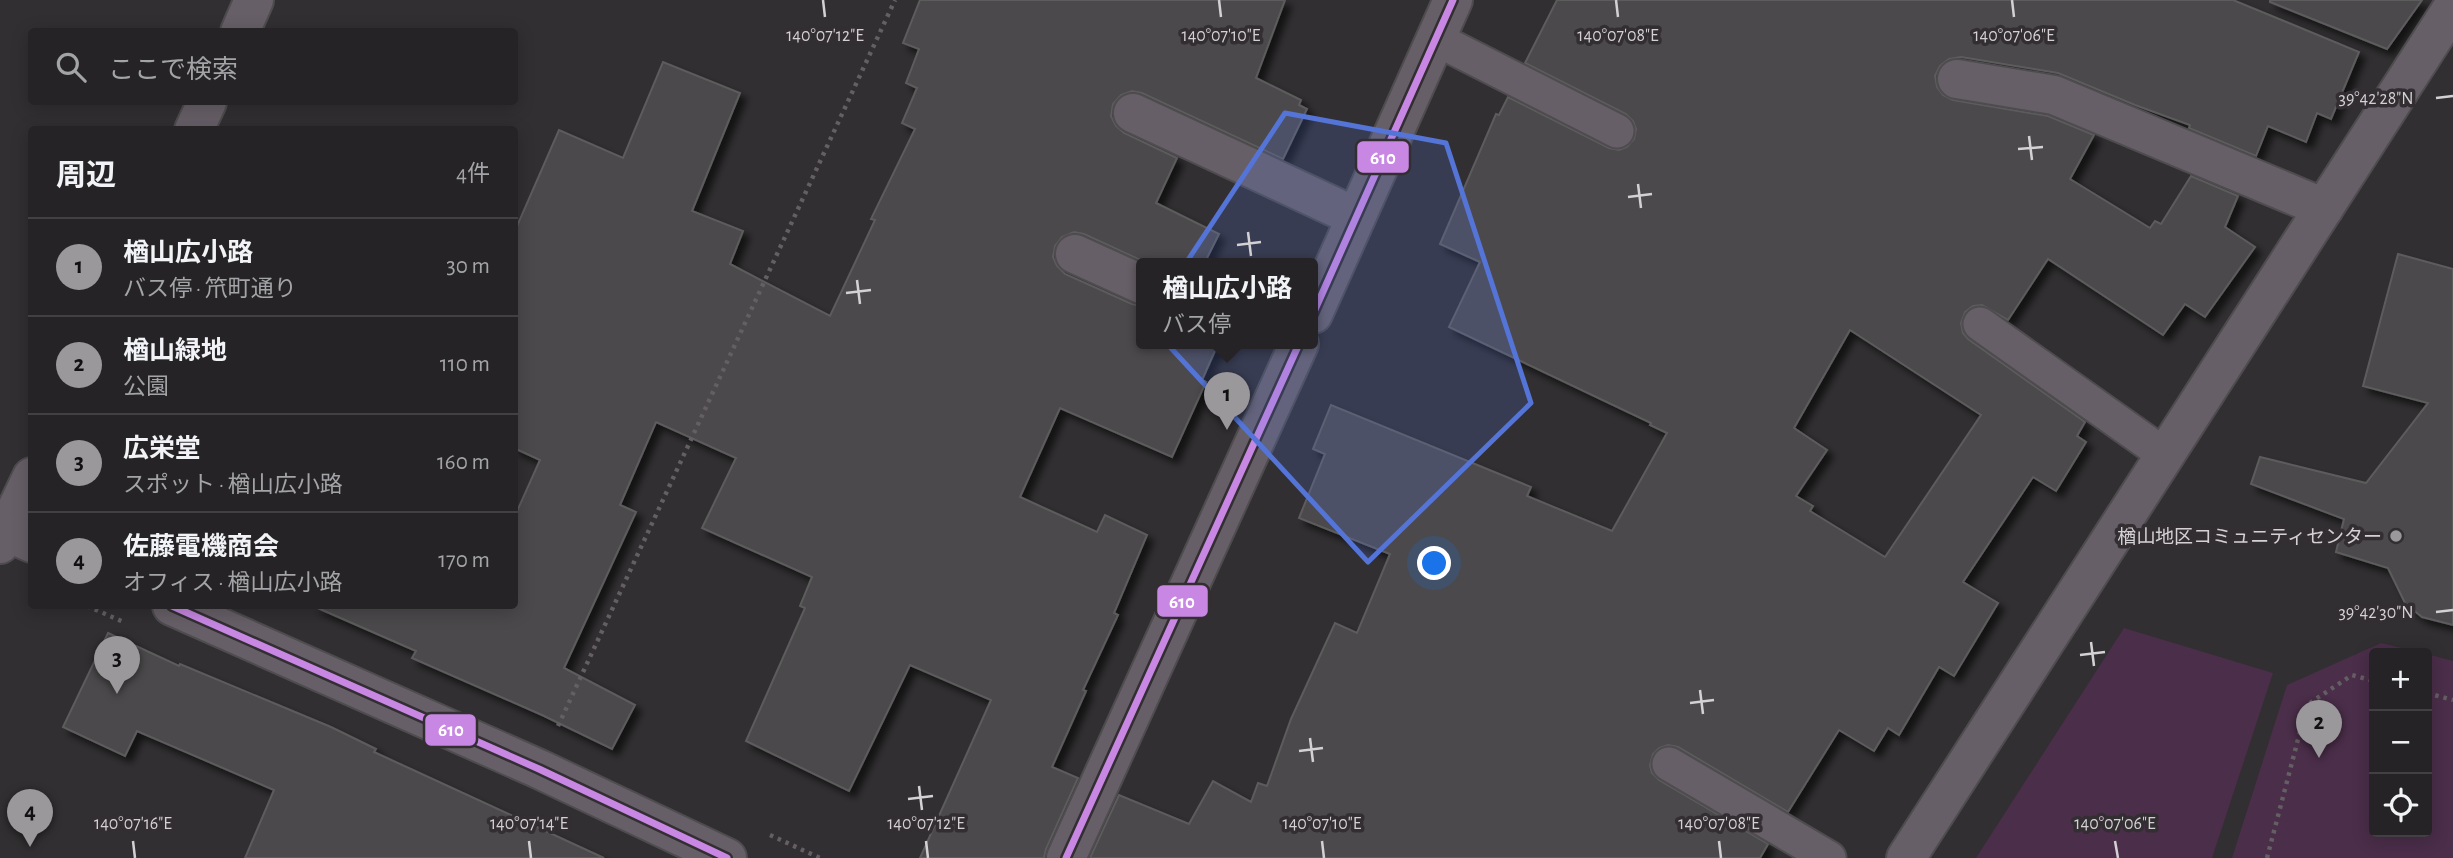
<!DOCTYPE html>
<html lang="ja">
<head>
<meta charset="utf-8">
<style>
	body { margin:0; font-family:"Alegreya Sans","Noto Sans JP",sans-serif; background:#2d2b2d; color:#f1f3f6 }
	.controls { position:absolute; right:21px; bottom:21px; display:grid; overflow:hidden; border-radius:7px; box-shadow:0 4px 18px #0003 }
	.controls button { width:63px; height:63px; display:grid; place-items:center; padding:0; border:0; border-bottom:2px solid #424042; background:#252325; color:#f1f3f6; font:35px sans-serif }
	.you { position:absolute; left:1435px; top:564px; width:24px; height:24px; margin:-18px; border:5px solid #fff; border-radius:50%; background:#1a73e8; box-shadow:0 0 0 10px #1a73e833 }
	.badge { display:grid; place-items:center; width:46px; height:46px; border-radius:50%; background:#9b989b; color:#111; font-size:23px; font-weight:700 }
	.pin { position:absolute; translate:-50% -58px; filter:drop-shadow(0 2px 4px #0008) }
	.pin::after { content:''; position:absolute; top:37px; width:24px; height:21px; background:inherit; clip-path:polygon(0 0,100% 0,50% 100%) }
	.popup { position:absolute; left:1136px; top:258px; width:182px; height:91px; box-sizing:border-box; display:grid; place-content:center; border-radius:7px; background:#252325; filter:drop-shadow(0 2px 5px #0005); font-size:23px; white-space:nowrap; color:#a3a4a7 }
	.popup b { font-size:26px; color:#f1f3f6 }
	.popup::after { content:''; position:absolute; left:50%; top:100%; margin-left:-14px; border:14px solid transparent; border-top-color:#252325 }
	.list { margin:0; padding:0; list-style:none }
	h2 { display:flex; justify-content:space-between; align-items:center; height:91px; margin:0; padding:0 28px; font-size:30px }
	h2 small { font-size:23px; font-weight:400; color:#a3a4a7 }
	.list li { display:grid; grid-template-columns:46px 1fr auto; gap:21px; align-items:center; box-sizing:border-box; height:98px; padding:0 28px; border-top:2px solid #424042 }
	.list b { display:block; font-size:26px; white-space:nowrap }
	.list p { margin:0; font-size:23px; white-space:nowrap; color:#a3a4a7 }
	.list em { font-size:23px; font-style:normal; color:#a3a4a7 }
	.icon { flex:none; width:38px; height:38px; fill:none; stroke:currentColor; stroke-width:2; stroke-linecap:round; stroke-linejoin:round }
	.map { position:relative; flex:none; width:2453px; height:858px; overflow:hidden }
	.search { position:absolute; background:#252325; box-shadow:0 4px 18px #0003; left:28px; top:28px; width:490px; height:77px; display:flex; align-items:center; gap:18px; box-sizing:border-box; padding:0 24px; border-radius:7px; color:#a3a4a7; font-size:26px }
	.panel { position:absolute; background:#252325; box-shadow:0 4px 18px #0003; left:28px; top:126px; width:490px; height:483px; border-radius:7px }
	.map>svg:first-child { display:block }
	.green { fill:#4b2e4a }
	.building { fill:#4b494b; stroke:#5d5c5d; stroke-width:2; fill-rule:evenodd; filter:url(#shadow) }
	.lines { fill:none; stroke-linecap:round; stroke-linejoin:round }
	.service-casing { stroke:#4e4c4e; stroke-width:37 }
	.minor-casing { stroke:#4e4c4e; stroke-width:42 }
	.tertiary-casing { stroke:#4e4c4e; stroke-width:42 }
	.path { stroke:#645f63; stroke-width:4.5; stroke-dasharray:3.5 5; stroke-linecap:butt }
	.service { stroke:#675f67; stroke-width:33 }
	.minor { stroke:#675f67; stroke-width:38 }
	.tertiary { stroke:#675f67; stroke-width:38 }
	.bus-1-casing { stroke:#322e32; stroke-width:12 }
	.bus-1 { stroke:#c787e3; stroke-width:7 }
	.marked { fill:#5475d7; fill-opacity:0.2; stroke:#5475d7; stroke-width:5; stroke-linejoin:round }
	.ticks { fill:none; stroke:#d4d1d4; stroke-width:2.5 }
	.poi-dot { fill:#9b989b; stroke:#322e32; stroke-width:2.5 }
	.labels { text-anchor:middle; stroke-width:7; stroke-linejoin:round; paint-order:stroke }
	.poi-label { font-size:19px; fill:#d4d1d4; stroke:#322e32; text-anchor:end }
	.ticks-label { font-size:18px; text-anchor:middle; fill:#d4d1d4; stroke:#322e32; stroke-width:7; stroke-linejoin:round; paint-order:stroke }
	.line-badge { stroke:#322e32; stroke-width:2.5 }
	.badge-label { font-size:19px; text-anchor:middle; font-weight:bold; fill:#fff }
</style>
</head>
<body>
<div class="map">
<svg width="2453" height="858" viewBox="0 0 2453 858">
	<defs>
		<filter id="shadow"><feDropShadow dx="6" dy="6" stdDeviation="3.5" flood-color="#0009"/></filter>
	</defs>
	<rect width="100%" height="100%" fill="#312f31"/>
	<!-- green -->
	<g class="green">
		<polygon points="2124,628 2273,673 2212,858 1976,858"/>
		<polygon points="2381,643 2422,653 2374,653 2374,832 2427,832 2427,654 2453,661 2453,858 2232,858 2287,685"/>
	</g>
	<!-- building -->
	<g class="building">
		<polygon points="920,0 1285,0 1256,78 1301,100 1299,105 1307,109 1283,159 1142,93 1132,91 1121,95 1113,104 1111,116 1116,126 1124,133 1177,158 1156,203 1219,234 1204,264 1149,264 1084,234 1074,232 1062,237 1055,246 1053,257 1057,266 1065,274 1132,304 1141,306 1141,344 1218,344 1202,380 1206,382 1172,457 1060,408 1020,497 1097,532 1105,515 1147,535 1114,613 1118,615 1083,690 1086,691 1052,767 1078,778 1046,849 1044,858 920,858 991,700 910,665 849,791 746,741 805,608 800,606 812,577 702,528 736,458 656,422 620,505 636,512 564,668 635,705 612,749 542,715 412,658 416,651 313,606 514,606 514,518 540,460 514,448 514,233 559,130 623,158 663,62 740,93 692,211 743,231 730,264 830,316 875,220 871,219 915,129 902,123 917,88 906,83 919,49 903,43"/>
		<path d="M1557,0H2233L2359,52L2331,119L2317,113L2306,142L2268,126L2256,156L2189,128L2190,125L2135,105L2058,73L1961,57L1949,59L1940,66L1935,76L1937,87L1943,95L1953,100L2048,116L2094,135L2070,179L2150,228L2155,221L2161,224L2191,176L2238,196L2225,227L2255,247L2205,317L2185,304L2163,335L2048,259L2008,320L1982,305L1973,306L1965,312L1961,323L1963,333L1968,339L2085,422L2077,436L2086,442L2056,491L2033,477L1963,582L1998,603L1954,676L1939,667L1899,735L1888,728L1874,751L1839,730L1788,812L1678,747L1668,745L1659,748L1653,754L1650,765L1652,773L1659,780L1768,844L1760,858H1090L1119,795L1189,824L1213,781L1251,802L1258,783L1267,786L1291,719L1335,623L1357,633L1390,554L1299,518L1325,454L1313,449L1331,405L1531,487L1527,496L1612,531L1667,433L1650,425L1651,423L1449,327L1480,262L1440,244L1496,114L1499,115L1508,97L1609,148L1619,150L1627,147L1634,139L1636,129L1633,121L1626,114L1525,63ZM1850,330L1981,415L1885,557L1810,511L1813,506L1796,496L1827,450L1794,428Z"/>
		<polygon points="2270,0 2422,0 2387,49 2270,2"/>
		<polygon points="2398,254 2453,269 2453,625 2422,617 2405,603 2388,568 2336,552 2344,519 2251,484 2260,457 2366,483 2428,403 2363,386"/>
		<polygon points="108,633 179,666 180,664 331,727 376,749 374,752 604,858 245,858 274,790 137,731 125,756 63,727"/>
	</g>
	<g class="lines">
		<!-- service casing -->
		<g class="service-casing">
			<g id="service">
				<polyline points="1436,39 1617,131"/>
				<polyline points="1980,324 2165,455"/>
				<polyline points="1669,764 1829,858"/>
			</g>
		</g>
		<!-- minor casing -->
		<g class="minor-casing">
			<g id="minor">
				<polyline points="240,32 254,0"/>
				<polyline points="1957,79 2054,95 2324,208"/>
				<polyline points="1133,113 1356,217"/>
				<polyline points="194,130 207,102"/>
				<polyline points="1075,254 1141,284"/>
				<polyline points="1313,314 1453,0"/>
				<polyline points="0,544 32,477"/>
				<polyline points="1066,858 1299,344"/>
				<polyline points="1906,858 2453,7"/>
			</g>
		</g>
		<!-- tertiary casing -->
		<g class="tertiary-casing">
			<g id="tertiary">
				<polyline points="0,529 32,543"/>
				<polyline points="172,606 539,769 727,858"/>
			</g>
		</g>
		<!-- path -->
		<g class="path">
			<polyline points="87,606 126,623"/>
			<polyline points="2427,693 2453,700"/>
			<polyline points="558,726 895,0"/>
			<polyline points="770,835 820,858"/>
			<polyline points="2267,858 2307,705 2352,675 2374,681"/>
		</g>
		<!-- service -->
		<use href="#service" class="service"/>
		<!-- minor -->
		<use href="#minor" class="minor"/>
		<!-- tertiary -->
		<use href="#tertiary" class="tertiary"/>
		<!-- bus-1 casing -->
		<g class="bus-1-casing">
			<g id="bus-1">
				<polyline points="1313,314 1453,0"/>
				<polyline points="172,606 539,769 727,858"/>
				<polyline points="1066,858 1299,344"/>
			</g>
		</g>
		<!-- bus-1 -->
		<use href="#bus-1" class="bus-1"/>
	</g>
	<!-- marked area -->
	<path class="marked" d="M1285,113L1446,143L1531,403L1368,562L1147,322Z"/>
	<!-- ticks -->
	<path class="ticks" d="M823,0L825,17M1219,0L1221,17M1616,0L1618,17M2012,0L2014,17M2436,98L2453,96M2029,136L2032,160M2018,149L2043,147M1638,184L1641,208M1628,197L1652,194M1248,232L1251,256M1237,245L1261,242M857,280L860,304M846,293L871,290M2436,612L2453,610M2091,642L2094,666M2080,655L2105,652M1700,690L1703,714M1690,703L1714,700M1310,738L1313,762M1299,751L1323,748M919,786L922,810M908,799L933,796M133,841L135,858M529,841L531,858M926,841L928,858M1322,841L1324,858M1719,841L1721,858M2115,841L2118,858"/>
	<!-- markers -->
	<circle class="poi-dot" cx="2396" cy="536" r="7"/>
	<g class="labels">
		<!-- poi labels -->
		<g class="poi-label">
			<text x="2382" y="543">楢山地区コミュニティセンター</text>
		</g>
	</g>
	<g class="ticks-label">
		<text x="2014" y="41">140°07'06"E</text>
		<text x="825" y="41">140°07'12"E</text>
		<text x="1221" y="41">140°07'10"E</text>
		<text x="1618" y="41">140°07'08"E</text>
		<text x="2376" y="104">39°42'28"N</text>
		<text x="2376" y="618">39°42'30"N</text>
		<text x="133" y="829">140°07'16"E</text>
		<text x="529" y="829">140°07'14"E</text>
		<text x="926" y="829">140°07'12"E</text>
		<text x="1322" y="829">140°07'10"E</text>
		<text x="1719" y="829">140°07'08"E</text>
		<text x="2115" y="829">140°07'06"E</text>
	</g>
	<g class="line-badge">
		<rect x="1356" y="140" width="54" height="34" rx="7" fill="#c787e3"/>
		<rect x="1156" y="584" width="53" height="34" rx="7" fill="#c787e3"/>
		<rect x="424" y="713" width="53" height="34" rx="7" fill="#c787e3"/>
	</g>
	<g class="badge-label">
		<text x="1383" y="164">610</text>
		<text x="1182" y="608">610</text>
		<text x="451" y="736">610</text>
	</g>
</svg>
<div class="controls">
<button>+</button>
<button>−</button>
<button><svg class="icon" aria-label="locate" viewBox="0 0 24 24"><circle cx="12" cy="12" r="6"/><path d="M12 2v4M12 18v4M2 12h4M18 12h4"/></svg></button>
</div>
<div class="you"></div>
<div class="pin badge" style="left:1227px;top:430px">1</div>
<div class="popup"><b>楢山広小路</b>バス停</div>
<div class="pin badge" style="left:2319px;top:758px">2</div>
<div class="pin badge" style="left:117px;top:694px">3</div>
<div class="pin badge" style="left:30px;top:847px">4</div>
<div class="search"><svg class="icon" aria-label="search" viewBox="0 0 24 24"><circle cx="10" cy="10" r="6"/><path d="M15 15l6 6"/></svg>ここで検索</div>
<section class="panel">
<h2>周辺<small>4件</small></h2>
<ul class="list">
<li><span class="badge">1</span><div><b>楢山広小路</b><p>バス停 · 笊町通り</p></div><em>30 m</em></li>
<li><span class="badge">2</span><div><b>楢山緑地</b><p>公園</p></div><em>110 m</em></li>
<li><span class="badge">3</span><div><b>広栄堂</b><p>スポット · 楢山広小路</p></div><em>160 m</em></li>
<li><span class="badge">4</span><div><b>佐藤電機商会</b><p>オフィス · 楢山広小路</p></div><em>170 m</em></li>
</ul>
</section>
</div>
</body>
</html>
